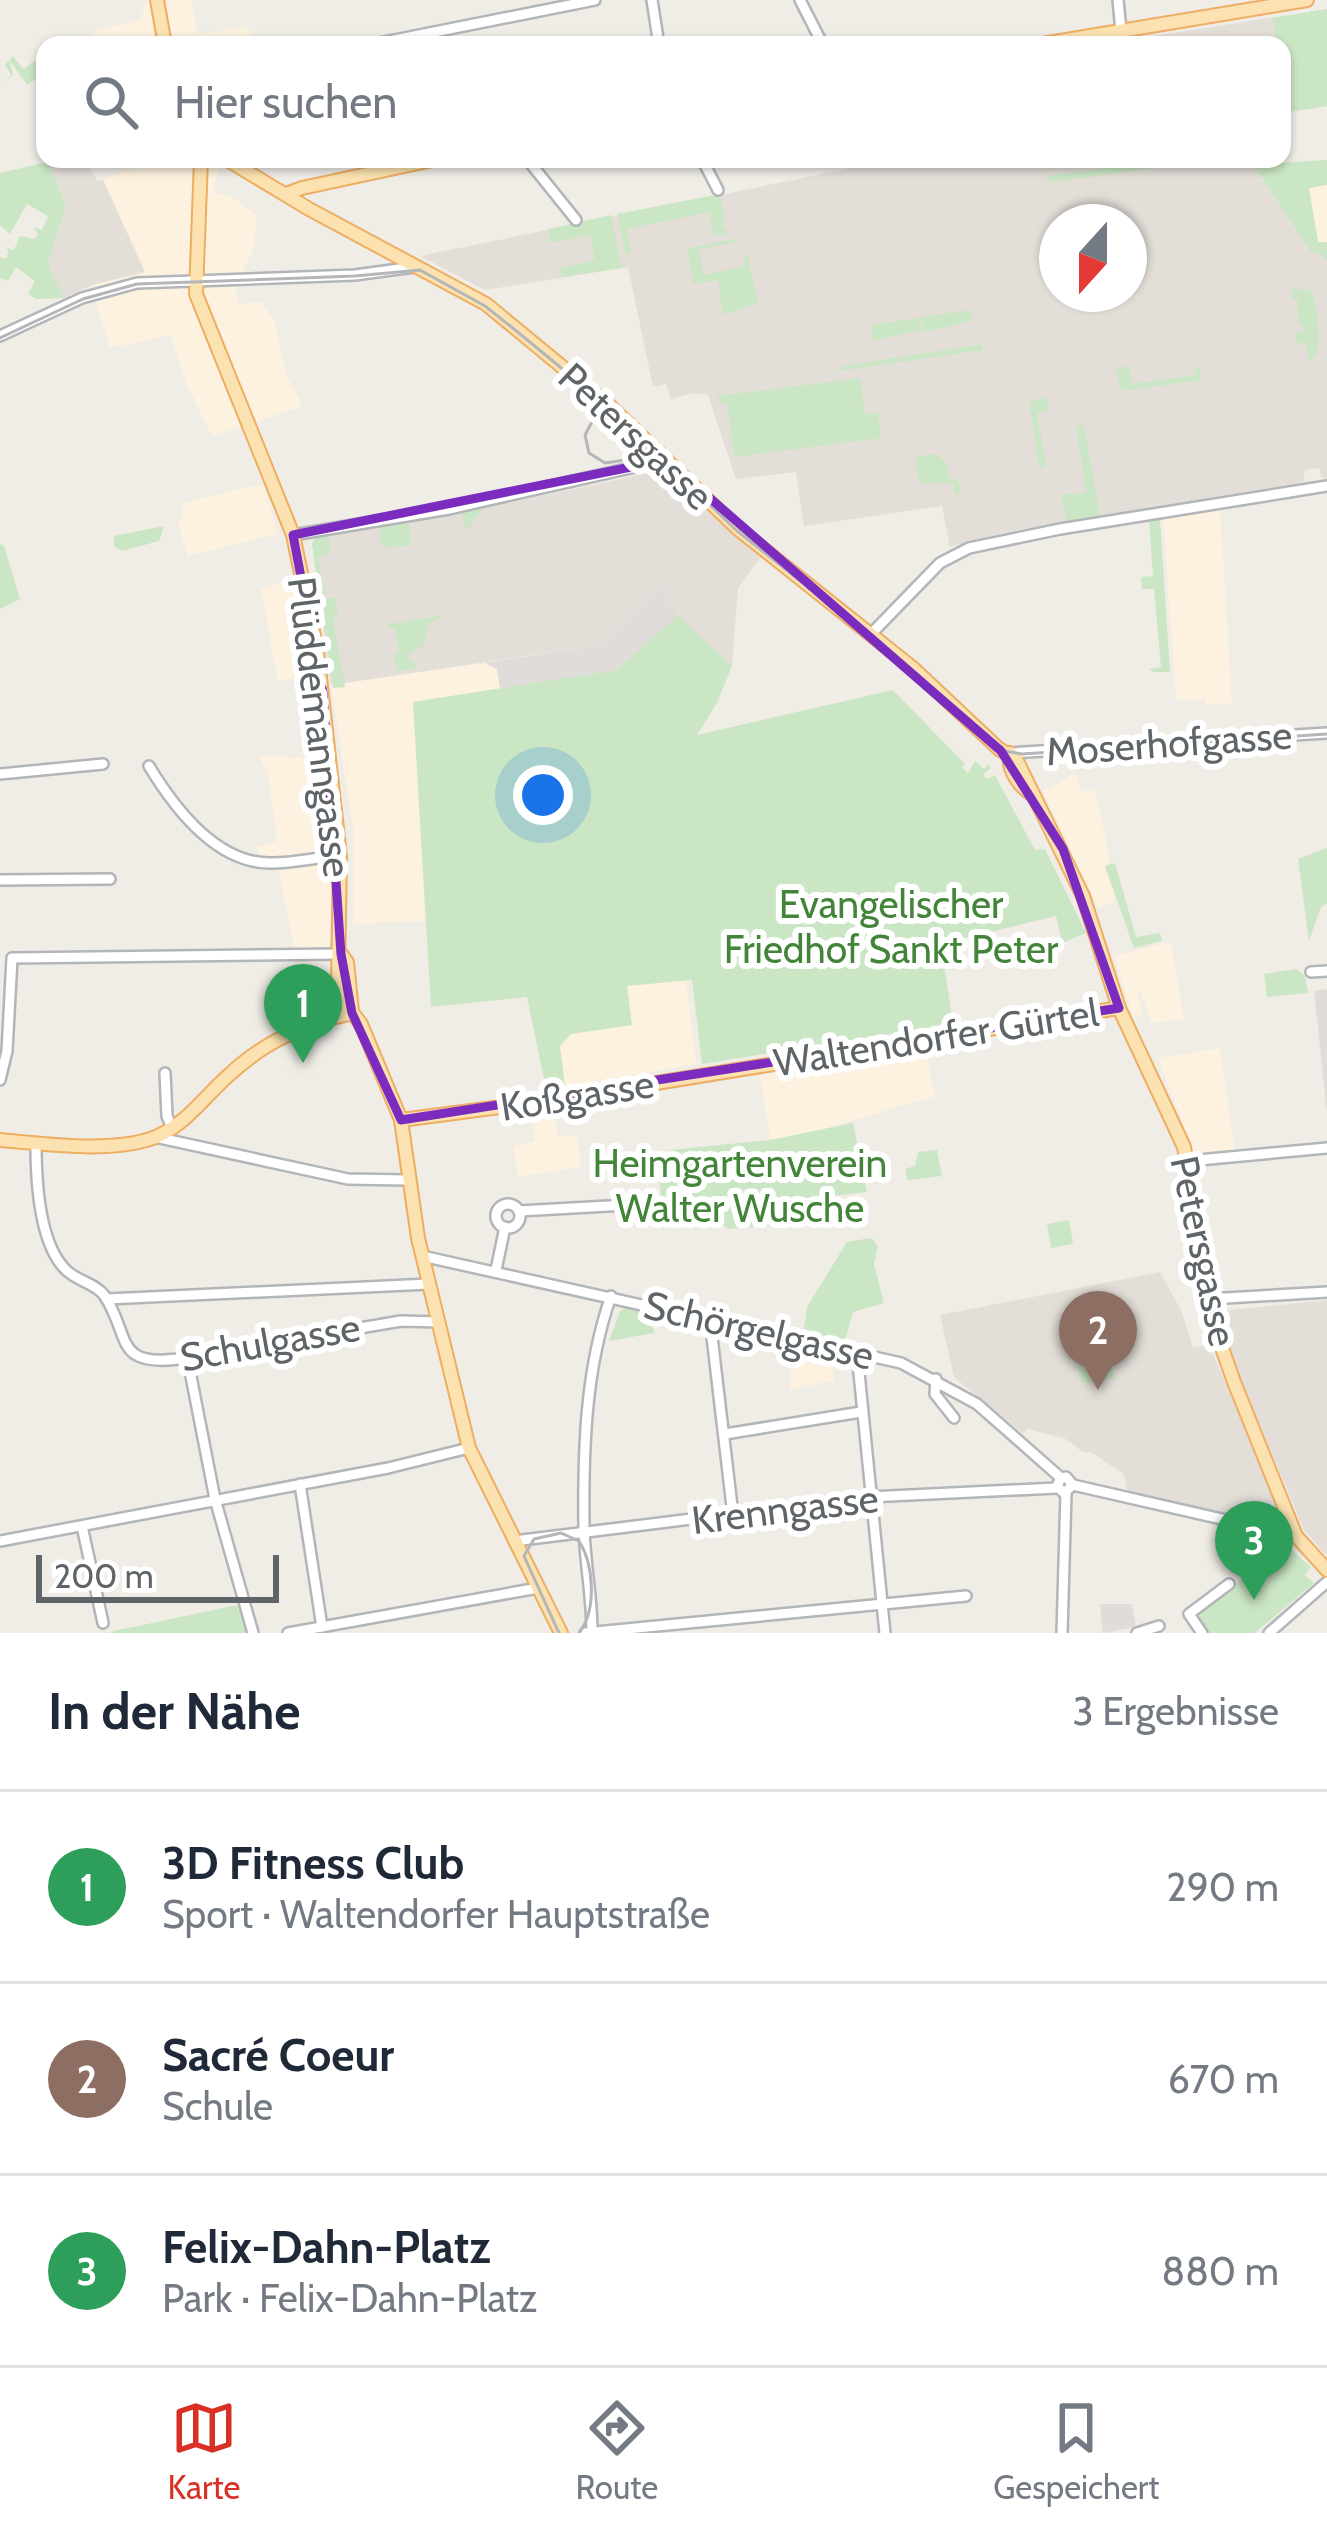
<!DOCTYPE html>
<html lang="de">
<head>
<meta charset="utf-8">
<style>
	body { margin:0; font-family:Cabin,sans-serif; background:#f6f6f7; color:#1f2937 }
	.compass { position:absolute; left:1039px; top:204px; width:108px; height:108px; border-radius:50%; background:#fff; box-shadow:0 3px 9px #0004; rotate:201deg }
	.scale { position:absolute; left:36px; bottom:30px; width:243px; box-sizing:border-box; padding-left:12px; border:6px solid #5e6467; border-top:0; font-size:33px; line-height:42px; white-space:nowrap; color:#5e6467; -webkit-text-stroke:9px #fff; paint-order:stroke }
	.you { position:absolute; left:543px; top:795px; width:42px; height:42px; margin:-30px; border:9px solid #fff; border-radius:50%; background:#1a73e8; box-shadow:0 0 0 18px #1a73e833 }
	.badge { display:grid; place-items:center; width:78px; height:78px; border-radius:50%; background:#d93025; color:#fff; font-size:39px; font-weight:700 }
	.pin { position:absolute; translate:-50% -99px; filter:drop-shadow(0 3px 6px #0008) }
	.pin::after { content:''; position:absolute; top:63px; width:42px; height:36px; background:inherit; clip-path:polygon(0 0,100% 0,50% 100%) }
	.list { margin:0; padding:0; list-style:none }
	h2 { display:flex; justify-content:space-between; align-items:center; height:156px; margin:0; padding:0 48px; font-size:51px }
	h2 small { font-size:39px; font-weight:400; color:#747a83 }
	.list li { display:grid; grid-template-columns:78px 1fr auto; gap:36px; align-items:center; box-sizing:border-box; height:192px; padding:0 48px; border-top:3px solid #e0e1e3 }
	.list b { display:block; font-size:45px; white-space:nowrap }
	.list p { margin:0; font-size:39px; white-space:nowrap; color:#747a83 }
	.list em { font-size:39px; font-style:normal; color:#747a83 }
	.icon { flex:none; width:66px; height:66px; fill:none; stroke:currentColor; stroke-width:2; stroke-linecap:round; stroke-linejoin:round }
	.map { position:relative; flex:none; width:1327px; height:1633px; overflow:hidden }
	.search { position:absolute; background:#fff; box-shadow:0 3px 9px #0004; left:36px; right:36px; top:36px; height:132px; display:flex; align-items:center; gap:30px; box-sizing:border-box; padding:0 42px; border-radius:24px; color:#747a83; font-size:45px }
	.sheet { height:732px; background:#fff }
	nav { display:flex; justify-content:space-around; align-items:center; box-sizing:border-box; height:168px; border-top:3px solid #e0e1e3; background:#fff; font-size:33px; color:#747a83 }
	nav a { display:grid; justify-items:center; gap:6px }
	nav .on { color:#d93025 }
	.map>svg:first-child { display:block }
	.commercial { fill:#fdf1df }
	.industrial { fill:#dfdcd9 }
	.education { fill:#e3ded8; fill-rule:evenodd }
	.green { fill:#cbe6c5 }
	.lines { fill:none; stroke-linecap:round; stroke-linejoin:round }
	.minor-casing { stroke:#b2b6b9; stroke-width:14 }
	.major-casing { stroke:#edae63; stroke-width:16 }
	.minor { stroke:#fff; stroke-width:9 }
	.major { stroke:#fce2b0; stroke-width:12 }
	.tram { stroke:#b5b6b7; stroke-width:3 }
	.marked { fill:none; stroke:#7b2cbf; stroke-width:9; stroke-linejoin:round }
	.labels { text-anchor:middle; stroke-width:12; stroke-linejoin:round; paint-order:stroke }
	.street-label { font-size:39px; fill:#5e6467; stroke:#fff }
	.park-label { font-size:39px; fill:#428438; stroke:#fff }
</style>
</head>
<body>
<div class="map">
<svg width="1327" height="1633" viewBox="0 0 1327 1633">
	<rect width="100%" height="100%" fill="#f0ede7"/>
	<!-- commercial -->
	<g class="commercial">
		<polygon points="147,0 192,0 197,34 248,27 253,45 94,45 91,36 98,30 141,19"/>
		<polygon points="136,159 215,159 218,171 213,193 232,197 257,215 254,248 236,287 238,304 262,302 275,323 287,377 301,401 298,408 212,436 185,380 171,335 110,348 96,301 95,284 144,272 103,180 130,168 132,172 140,170"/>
		<polygon points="1327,185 1327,242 1319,243 1308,188"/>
		<polygon points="257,485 264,487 278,534 187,556 178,520 183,517 182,503"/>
		<polygon points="1220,509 1232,703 1206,705 1205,699 1176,700 1163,518"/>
		<polygon points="287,580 294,584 308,668 303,678 278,681 261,590"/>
		<polygon points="485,663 493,664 497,670 500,689 413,702 425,921 353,924 354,834 331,685"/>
		<polygon points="258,755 322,759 332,877 329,953 302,954 295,950 278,870 265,863 256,847 277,841 268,774"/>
		<polygon points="1075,774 1082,792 1095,788 1110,860 1105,867 1116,902 1098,908 1043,791"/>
		<polygon points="1171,942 1184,1019 1151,1023 1141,992 1137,994 1143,1015 1133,1018 1114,956"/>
		<polygon points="686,980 696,1064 565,1087 560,1046 571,1034 632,1025 626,986"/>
		<polygon points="924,1046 935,1096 807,1134 770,1140 760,1076"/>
		<polygon points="1220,1048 1235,1152 1195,1156 1158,1058"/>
		<polygon points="553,1111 558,1137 577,1135 581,1167 518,1177 513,1146 535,1141 531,1114"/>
		<polygon points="824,1352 832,1354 834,1380 790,1390 791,1356 800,1355 804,1362 821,1366"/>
	</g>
	<!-- industrial -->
	<g class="industrial">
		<polygon points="659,583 678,615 616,670 500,689 497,669 485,663 601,645"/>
		<polygon points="1327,989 1327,1112 1314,991"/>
		<polygon points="1100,1604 1132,1604 1136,1627 1103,1633"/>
	</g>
	<!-- education -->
	<g class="education">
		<polygon points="1327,9 1327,106 1289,112 1282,122 1282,45 1096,45"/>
		<polygon points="56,159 84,159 98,181 103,180 145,272 92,285 64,298 48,264 66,205 48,162"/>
		<path d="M896,159H1253V166L1312,254L1327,252V479L1321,477L1319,468L1305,470L1303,482L1299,483L1011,531L950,547L942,506L804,526L796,472L736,479L708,395L693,393L671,399L666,384L653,387L628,267L485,290L420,256ZM1057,222H1129V294H1057Z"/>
		<polygon points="662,470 760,558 738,588 732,666 678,615 658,584 601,645 331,685 312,543 317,535 466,512"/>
		<polygon points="1160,1272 1181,1310 1193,1348 1209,1344 1282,1518 1278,1531 1127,1491 1124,1474 1091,1452 1083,1452 1064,1438 1027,1429 1023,1434 954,1377 940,1315"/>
		<polygon points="1327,1300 1327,1556 1304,1530 1228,1349 1221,1311"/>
	</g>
	<!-- green -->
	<g class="green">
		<polygon points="1327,9 1327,106 1289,112 1282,45 1277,45 1272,18"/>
		<polygon points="45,54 45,73 27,85 10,61 13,75 0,86 11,75 5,65 13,56 23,69"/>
		<polygon points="1112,159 1139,159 1140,162 1215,159 1048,183 1047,176 1113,167"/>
		<polygon points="1327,160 1327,185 1309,188 1318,242 1327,242 1327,261 1321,253 1312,254 1253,165"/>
		<polygon points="48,162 66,205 48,264 64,298 37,299 28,294 35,281 16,267 8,281 0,278 0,257 7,259 8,250 4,247 14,250 20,236 35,239 38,234 33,227 42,230 48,216 27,204 10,234 0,225 0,173"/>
		<polygon points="720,194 725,220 721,222 728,234 714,235 709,212 627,229 631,253 625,254 617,214"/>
		<polygon points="611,215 622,268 563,277 560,268 595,260 590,235 550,243 548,229"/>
		<polygon points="737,239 740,241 699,250 704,275 745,266 743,252 748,256 758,303 723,315 718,280 693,284 687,248"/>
		<path d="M1309,289L1313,293C1316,315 1327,346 1310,362L1305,342L1296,343L1294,332L1306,331L1305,326L1300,327L1297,304L1300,299L1292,300L1291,290Z"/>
		<polygon points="971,310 972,321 924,332 921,317"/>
		<polygon points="920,318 921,330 873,341 871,325"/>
		<polygon points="982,344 983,350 833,372 843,366"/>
		<polygon points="1129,366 1132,384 1195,375 1195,369 1200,368 1201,380 1124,391 1120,388 1116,368"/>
		<polygon points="860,378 865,414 878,413 881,438 734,457 727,403 719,403 718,396"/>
		<polygon points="1047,397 1049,410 1037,413 1046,466 1039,468 1030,405 1033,400"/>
		<polygon points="1084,425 1100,515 1066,521 1061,494 1086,493 1076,426"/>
		<polygon points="936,454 947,463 949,477 959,482 960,492 955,496 953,483 919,483 915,456"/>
		<polygon points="482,509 468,529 465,530 462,514 409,523 411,545 386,548 381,544 379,525"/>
		<polygon points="1160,519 1170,672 1154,672 1149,669 1161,667 1154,589 1142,589 1141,577 1153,576 1149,522"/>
		<polygon points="164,526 159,541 122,551 114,546 114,536"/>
		<polygon points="328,535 331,553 318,557 326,598 335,598 338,617 333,619 345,687 333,688 312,544 318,536"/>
		<polygon points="0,544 4,546 20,599 0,609"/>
		<polygon points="444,615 428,625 424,645 407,655 412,663 415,662 415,669 398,671 393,656 399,652 395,629 389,629 388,624"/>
		<polygon points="678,615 732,666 717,703 697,735 893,690 965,764 962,767 968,773 975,761 984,769 989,764 991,768 983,774 987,779 995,775 1035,850 1045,849 1086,933 1062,943 1056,916 941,944 953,1024 702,1064 692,980 627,986 632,1025 571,1034 560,1046 565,1087 546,1089 527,997 431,1007 413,702 616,670"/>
		<polygon points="1327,848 1327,903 1321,907 1309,941 1298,859"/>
		<polygon points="1115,863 1136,937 1160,933 1162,941 1134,948 1105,866"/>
		<polygon points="1296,969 1305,976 1308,993 1267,997 1264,974"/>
		<polygon points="853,1123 867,1192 789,1201 789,1224 728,1229 718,1222 663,1228 659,1165 670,1163 670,1150 770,1140"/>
		<polygon points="937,1150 942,1176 908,1180 905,1169 915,1166 918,1152"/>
		<polygon points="1069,1220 1073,1244 1051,1248 1047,1224"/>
		<polygon points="871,1238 878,1246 874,1264 884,1303 853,1312 844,1345 803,1335 807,1307 847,1242"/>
		<polygon points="627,1307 650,1313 654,1333 609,1341 620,1311"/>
		<polygon points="1106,1324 1114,1378 1081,1383 1073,1329"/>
		<polygon points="1286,1545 1311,1567 1305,1575 1314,1583 1255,1633 1207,1633 1194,1616"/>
		<polygon points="237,1605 248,1633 110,1633 114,1631"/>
	</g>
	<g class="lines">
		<!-- minor casing -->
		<g class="minor-casing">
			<g id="minor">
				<polyline points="652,0 659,45"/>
				<polyline points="800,0 823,45"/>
				<polyline points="1118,0 1121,31"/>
				<polyline points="369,45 595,0"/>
				<polyline points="527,159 576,220"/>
				<polyline points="702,159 718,190"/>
				<polyline points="868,159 869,161"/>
				<polyline points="245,168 253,159"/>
				<polyline points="0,336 82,298 137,283 355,275 414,267"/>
				<polyline points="293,535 449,509 666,460"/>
				<polyline points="871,634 940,563 969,548 1060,529 1327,486"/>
				<polyline points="1010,753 1327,733"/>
				<path d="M149,766C175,809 217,865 273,863C295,863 318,857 340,856"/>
				<polyline points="0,774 103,764"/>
				<polyline points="0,880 110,879"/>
				<polyline points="1311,972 1327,971"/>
				<polyline points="165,1073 167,1116 172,1128"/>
				<polyline points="0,1080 7,1051 12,958 340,954"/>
				<polyline points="155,1137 348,1179 407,1180"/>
				<path d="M36,1144C36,1179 39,1242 65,1269C76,1281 95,1283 104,1295C131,1335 113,1367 178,1359L401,1321L439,1322"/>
				<polyline points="1188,1161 1327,1148"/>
				<circle cx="508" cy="1216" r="12"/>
				<polyline points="519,1211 626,1205"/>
				<polyline points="422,1256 901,1363 977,1404 1061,1478"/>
				<polyline points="496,1270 505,1227"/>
				<polyline points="107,1299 429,1284"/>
				<polyline points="1209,1299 1327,1292"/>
				<polyline points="710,1320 733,1515"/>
				<polyline points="857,1353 885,1633"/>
				<polyline points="187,1356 215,1499 253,1633"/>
				<polyline points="936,1379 935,1394 954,1418"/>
				<polyline points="725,1434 861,1412"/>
				<polyline points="300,1484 322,1627"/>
				<polyline points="1073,1485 1064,1493 1057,1486 1061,1478 1066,1477 1073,1485 1296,1536"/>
				<polyline points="82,1526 103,1623"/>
				<polyline points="0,1541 388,1468 469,1448"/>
				<polyline points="514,1541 869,1497 1057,1488"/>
				<path d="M592,1632C592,1597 585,1563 584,1529C583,1451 585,1370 611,1296"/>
				<polyline points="288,1633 538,1588"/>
				<polyline points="585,1633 966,1596"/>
				<polyline points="1062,1633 1066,1493"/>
				<polyline points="1137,1633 1159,1626"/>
				<polyline points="1202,1633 1189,1614 1229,1584"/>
				<polyline points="1269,1633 1327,1582"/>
			</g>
		</g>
		<!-- major casing -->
		<g class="major-casing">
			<g id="major">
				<polyline points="157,0 165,45"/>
				<polyline points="1036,45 1307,0"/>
				<polyline points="201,159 196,294 293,535 317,650 340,856 338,982 345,1003 361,1024 401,1120 418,1238 469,1448 561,1633"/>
				<polyline points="226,159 309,209 486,304 612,408 738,529 914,669 999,749 1016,759 1083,896 1119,1008 1184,1147 1216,1331 1234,1382 1296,1536 1327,1570"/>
				<polyline points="286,194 302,188 437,159"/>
				<path d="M1010,753C1007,769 1019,787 1033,795"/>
				<polyline points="341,954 347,962 352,1011"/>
				<polyline points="401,1120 539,1102 1119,1008"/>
				<path d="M0,1140C45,1144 117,1154 158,1136C188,1122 205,1096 229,1075C265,1041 305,1024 352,1013"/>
			</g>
		</g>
		<!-- minor -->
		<use href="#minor" class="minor"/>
		<!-- major -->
		<use href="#major" class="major"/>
		<!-- tram -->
		<g class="tram">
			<polyline points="0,338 83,299 137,284 355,276 420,270 485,306 514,329 611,409 736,530 912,670 998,750 1022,754 1327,734"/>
			<polyline points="626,420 611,414 593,420 585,435 589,453 605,463 645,457 668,466"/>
			<path d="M559,1633L524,1556L534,1539L561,1533L579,1541C594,1565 597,1610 579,1633"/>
		</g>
	</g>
	<!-- marked area -->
	<path class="marked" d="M666,460L1001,751L1063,849L1119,1008L401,1120L352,1013L341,954L323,693L293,535Z"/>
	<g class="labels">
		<!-- street labels -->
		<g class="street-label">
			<text transform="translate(636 436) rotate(43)" y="14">Petersgasse</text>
			<text transform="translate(320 727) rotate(83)" y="14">Plüddemanngasse</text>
			<text transform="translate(1169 743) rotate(-4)" y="14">Moserhofgasse</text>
			<text transform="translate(936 1037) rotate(-9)" y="14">Waltendorfer Gürtel</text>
			<text transform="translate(577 1095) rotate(-9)" y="14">Koßgasse</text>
			<text transform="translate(1204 1251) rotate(78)" y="14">Petersgasse</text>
			<text transform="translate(759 1330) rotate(13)" y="14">Schörgelgasse</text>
			<text transform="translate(270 1342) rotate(-10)" y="14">Schulgasse</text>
			<text transform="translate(785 1509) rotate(-7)" y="14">Krenngasse</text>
		</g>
		<!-- park labels -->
		<g class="park-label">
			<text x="891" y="918">Evangelischer<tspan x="891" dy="45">Friedhof Sankt Peter</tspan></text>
			<text x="740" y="1177">Heimgartenverein<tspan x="740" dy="45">Walter Wusche</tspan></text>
		</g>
	</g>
</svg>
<svg class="compass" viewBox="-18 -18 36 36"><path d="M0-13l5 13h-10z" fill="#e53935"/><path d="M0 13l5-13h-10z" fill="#747a83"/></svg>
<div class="scale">200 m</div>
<div class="you"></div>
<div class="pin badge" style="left:303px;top:1063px;background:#2e9e5b">1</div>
<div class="pin badge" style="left:1098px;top:1390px;background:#8d6e63">2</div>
<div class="pin badge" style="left:1254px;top:1600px;background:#2e9e5b">3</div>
<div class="search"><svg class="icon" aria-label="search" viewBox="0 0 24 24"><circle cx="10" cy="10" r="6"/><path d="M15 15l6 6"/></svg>Hier suchen</div>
</div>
<section class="sheet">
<h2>In der Nähe<small>3 Ergebnisse</small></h2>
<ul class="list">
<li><span class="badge" style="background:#2e9e5b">1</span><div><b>3D Fitness Club</b><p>Sport · Waltendorfer Hauptstraße</p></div><em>290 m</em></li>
<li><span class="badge" style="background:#8d6e63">2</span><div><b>Sacré Coeur</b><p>Schule</p></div><em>670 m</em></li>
<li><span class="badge" style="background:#2e9e5b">3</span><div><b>Felix-Dahn-Platz</b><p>Park · Felix-Dahn-Platz</p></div><em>880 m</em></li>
</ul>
</section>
<nav>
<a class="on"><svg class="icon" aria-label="map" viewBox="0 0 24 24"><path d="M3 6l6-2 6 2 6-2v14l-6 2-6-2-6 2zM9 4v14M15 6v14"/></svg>Karte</a>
<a><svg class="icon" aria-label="directions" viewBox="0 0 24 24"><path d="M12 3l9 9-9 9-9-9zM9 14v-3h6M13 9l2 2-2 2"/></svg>Route</a>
<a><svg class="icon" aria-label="saved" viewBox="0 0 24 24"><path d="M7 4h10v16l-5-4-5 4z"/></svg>Gespeichert</a>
</nav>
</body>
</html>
